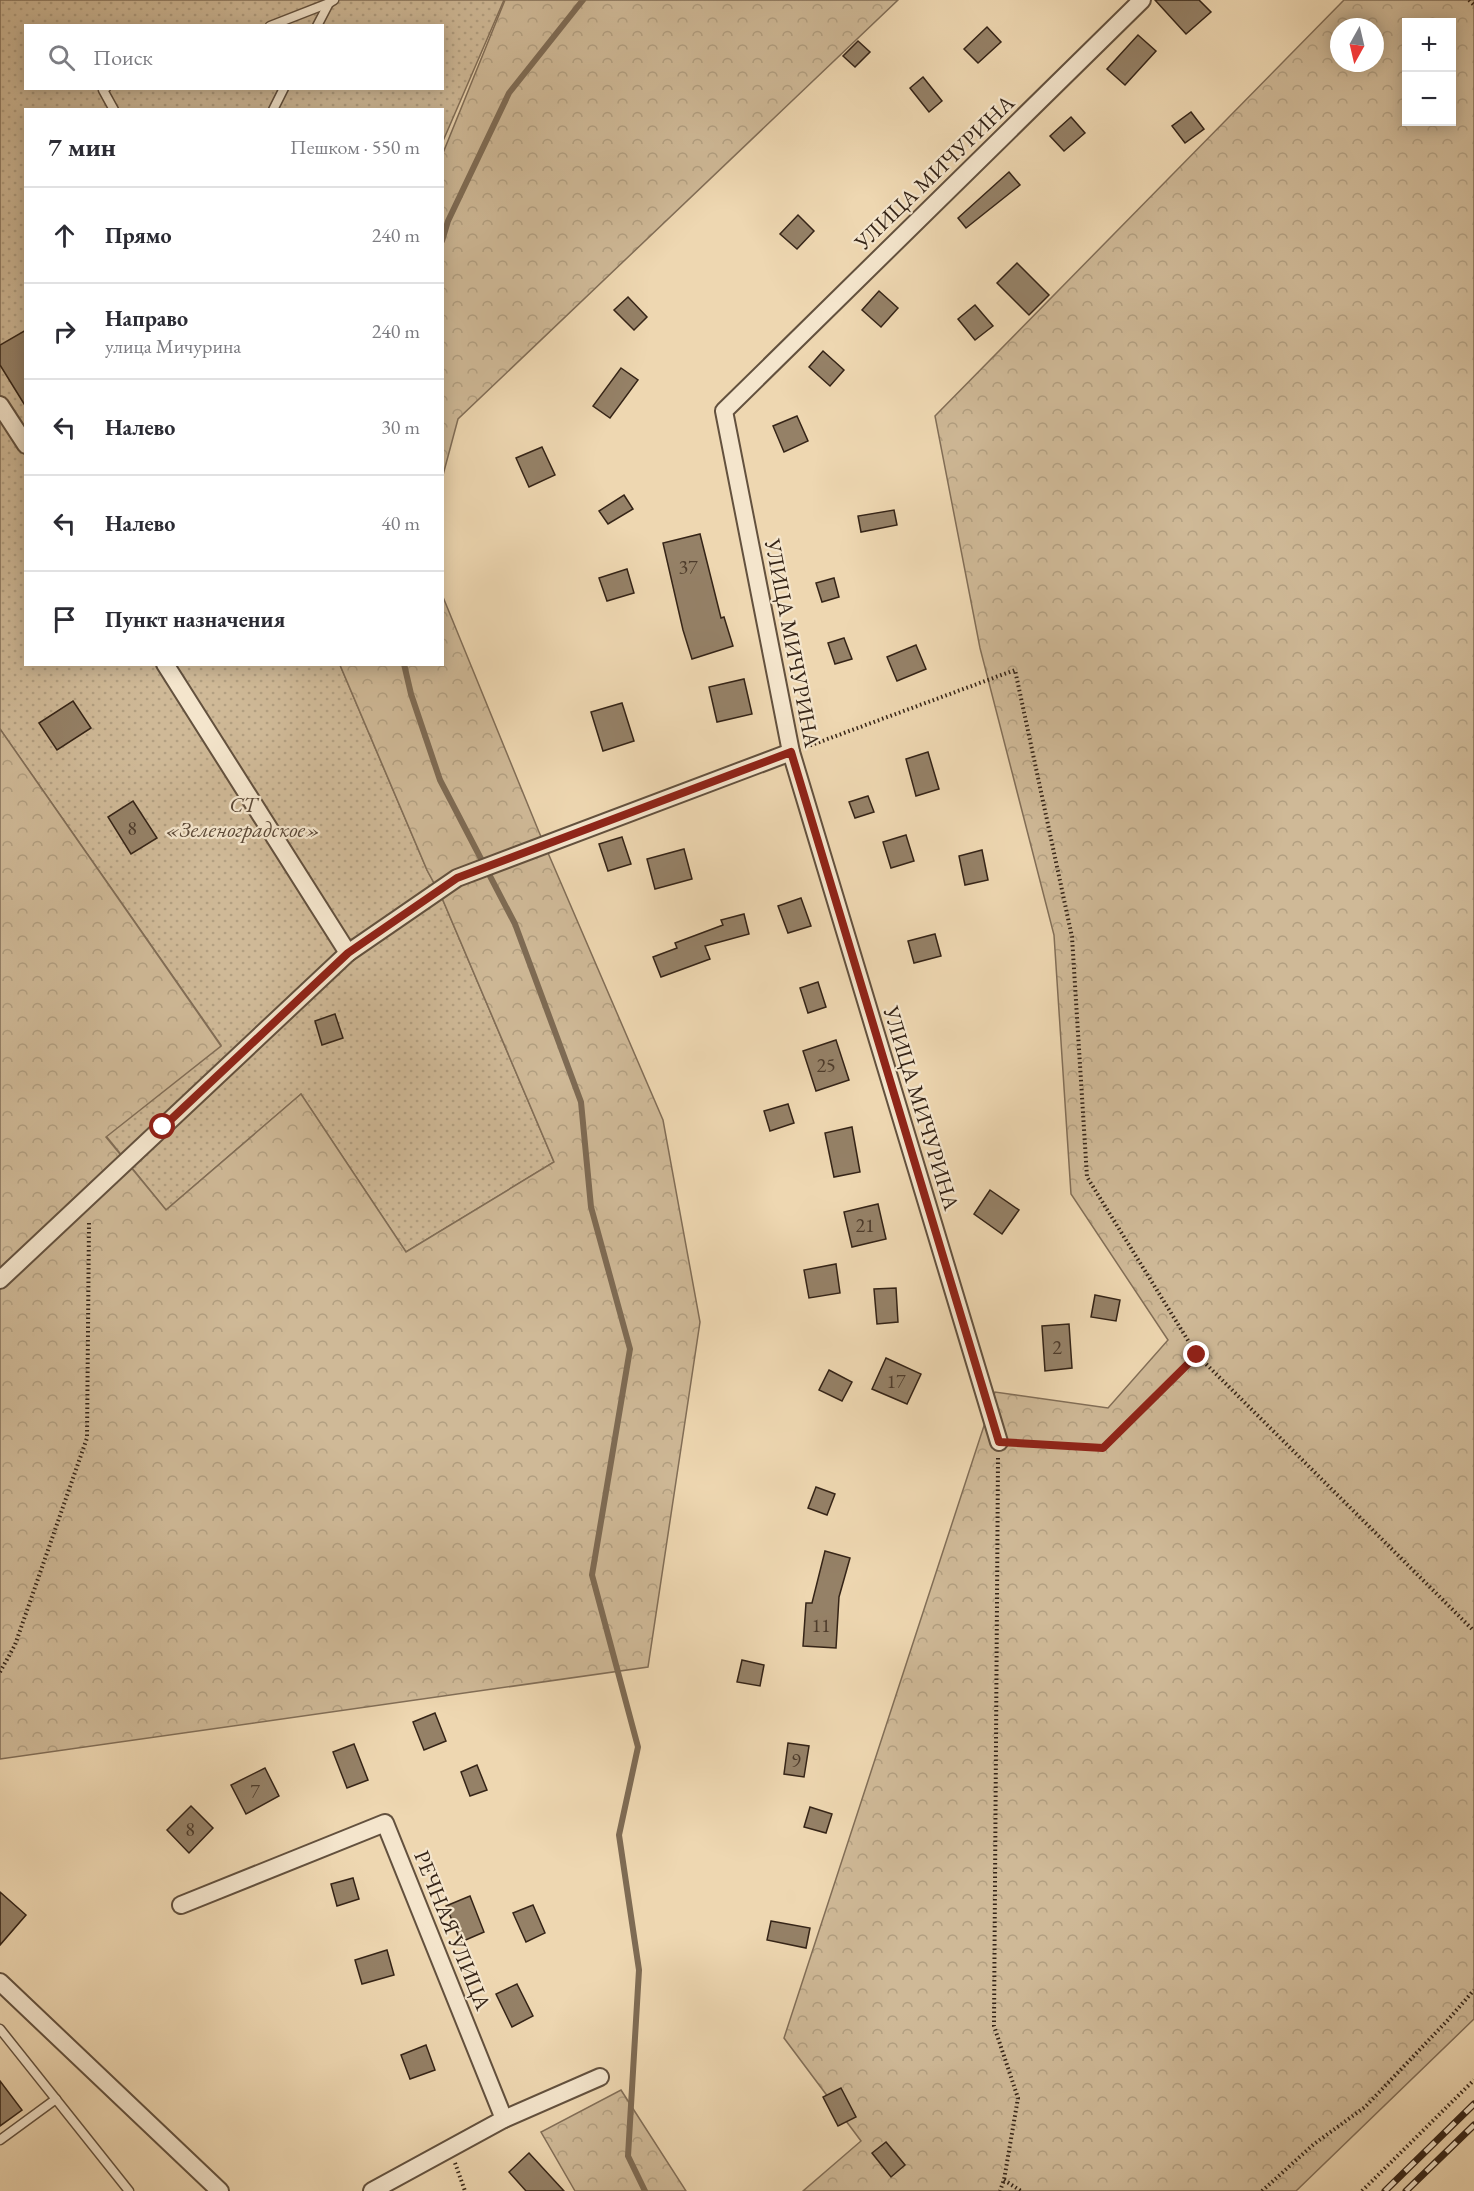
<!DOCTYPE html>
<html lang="ru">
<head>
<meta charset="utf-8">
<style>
	body { margin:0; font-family:"EB Garamond",serif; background:#f2f2f3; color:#2b2b33 }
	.controls { position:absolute; right:18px; top:18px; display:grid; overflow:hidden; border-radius:0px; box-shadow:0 3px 15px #0003 }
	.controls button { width:54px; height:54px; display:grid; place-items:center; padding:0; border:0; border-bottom:2px solid #e1e1e2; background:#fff; color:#2b2b33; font:30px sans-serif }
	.compass { position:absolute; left:1330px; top:18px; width:54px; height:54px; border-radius:50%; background:#fff; box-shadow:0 3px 15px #0003; rotate:188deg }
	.stop { position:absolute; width:18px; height:18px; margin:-14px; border:4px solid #8f2418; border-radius:50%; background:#fff }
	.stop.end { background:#8f2418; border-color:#fff; box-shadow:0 2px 6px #0008 }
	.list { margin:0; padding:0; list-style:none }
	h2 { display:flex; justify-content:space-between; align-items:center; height:78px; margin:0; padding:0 24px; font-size:26px }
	h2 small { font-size:20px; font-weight:400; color:#7c7c81 }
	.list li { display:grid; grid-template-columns:39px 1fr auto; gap:18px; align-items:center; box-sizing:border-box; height:96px; padding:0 24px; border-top:2px solid #e1e1e2 }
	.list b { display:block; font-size:22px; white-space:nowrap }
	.list p { margin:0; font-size:20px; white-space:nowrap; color:#7c7c81 }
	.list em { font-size:20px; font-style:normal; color:#7c7c81 }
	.icon { flex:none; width:33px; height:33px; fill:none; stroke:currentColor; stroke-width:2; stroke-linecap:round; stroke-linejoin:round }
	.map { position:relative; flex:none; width:1474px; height:2191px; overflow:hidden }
	.search { position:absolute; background:#fff; box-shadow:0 3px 15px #0003; left:24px; top:24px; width:420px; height:66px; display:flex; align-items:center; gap:15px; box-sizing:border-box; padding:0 21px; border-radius:0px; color:#7c7c81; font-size:22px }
	.panel { position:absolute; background:#fff; box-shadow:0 3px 15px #0003; left:24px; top:108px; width:420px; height:558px; border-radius:0px }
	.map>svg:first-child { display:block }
	.grass { fill:url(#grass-dots); stroke:#826e57; stroke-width:1.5; fill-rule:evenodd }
	.forest { fill:url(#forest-crowns); stroke:#826e57; stroke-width:1.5; fill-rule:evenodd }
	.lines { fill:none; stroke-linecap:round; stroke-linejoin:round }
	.stream { stroke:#7e6b54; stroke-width:6 }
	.building { fill:#958167; stroke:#352417; stroke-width:1.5 }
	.lane-casing { stroke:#63513e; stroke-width:11 }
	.street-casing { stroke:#63513e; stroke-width:20 }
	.path { stroke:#352417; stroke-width:4; stroke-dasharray:1.5 3; stroke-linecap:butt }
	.lane { stroke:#f4e5cc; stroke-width:8 }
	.street { stroke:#f4e5cc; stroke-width:16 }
	.rail-casing { stroke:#352417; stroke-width:7 }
	.rail { stroke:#f4e5cc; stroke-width:4.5; stroke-dasharray:14; stroke-linecap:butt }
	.route { stroke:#8f2418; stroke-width:8 }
	.labels { text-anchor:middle; stroke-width:4.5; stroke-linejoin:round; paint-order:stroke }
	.number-label { font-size:20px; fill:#4d3b2b }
	.street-label { font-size:22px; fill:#352417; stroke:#f4e5cc }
	.park-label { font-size:22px; font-style:italic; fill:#5c4937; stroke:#f4e5cc }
</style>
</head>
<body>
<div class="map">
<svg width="1474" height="2191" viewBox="0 0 1474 2191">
	<defs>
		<pattern id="grass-dots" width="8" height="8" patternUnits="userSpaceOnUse" patternTransform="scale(1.5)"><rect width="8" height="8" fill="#cfb997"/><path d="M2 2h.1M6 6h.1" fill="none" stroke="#b29f81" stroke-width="1.8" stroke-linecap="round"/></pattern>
		<pattern id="forest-crowns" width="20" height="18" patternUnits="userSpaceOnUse" patternTransform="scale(1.5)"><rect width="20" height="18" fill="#cfb997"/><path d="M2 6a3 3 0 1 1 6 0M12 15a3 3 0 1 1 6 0" fill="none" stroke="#b29f81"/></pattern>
	</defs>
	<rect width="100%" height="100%" fill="#eed7b1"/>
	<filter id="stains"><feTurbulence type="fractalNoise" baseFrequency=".00333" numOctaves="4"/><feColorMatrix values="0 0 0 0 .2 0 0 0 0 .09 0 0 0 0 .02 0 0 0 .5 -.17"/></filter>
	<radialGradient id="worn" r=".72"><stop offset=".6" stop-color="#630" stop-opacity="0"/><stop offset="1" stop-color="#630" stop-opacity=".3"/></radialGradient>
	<!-- grass -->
	<path class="grass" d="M0,0H504L443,141L442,110H26V664L340,665L427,870L442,898L554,1162L406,1252L301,1094L166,1210L106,1136L221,1045L0,729ZM26,26H442V88H26Z"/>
	<!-- forest -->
	<g class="forest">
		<polygon points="505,0 898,0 458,419 443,475 443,153"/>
		<path d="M1344,0H1474V2019L1296,2191H803L861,2141L784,2038L995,1392L1108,1408L1168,1340L1071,1194L1054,935L980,648L935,416ZM1406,22H1452V122H1406ZM1339,27H1375V63H1339Z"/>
		<polygon points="443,597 539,832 663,1120 700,1322 648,1667 0,1759 0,729 221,1046 106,1137 166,1210 301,1094 406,1252 554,1162 442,898 427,870 340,665 442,664"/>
		<polygon points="621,2090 686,2191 575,2191 541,2132"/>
	</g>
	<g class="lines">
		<!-- stream -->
		<g class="stream">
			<polyline points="442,241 448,221 509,93 583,0"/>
			<polyline points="404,664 411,694 440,780 515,924 581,1102 591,1207 630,1349 592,1575 638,1747 619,1835 639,1970 628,2156 645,2191"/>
		</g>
	</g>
	<!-- building -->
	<g class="building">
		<polygon points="1155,0 1199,0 1211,12 1186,34"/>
		<polygon points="987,27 1001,42 978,63 964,49"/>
		<polygon points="1138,35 1156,51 1125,85 1107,69"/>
		<polygon points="858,41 870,52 855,67 843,56"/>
		<polygon points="923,77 942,101 929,112 910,88"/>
		<polygon points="1191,112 1204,129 1185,143 1172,126"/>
		<polygon points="1071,117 1085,133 1064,151 1050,136"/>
		<polygon points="1009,172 1020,185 966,228 958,218"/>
		<polygon points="798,215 814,231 797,249 780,234"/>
		<polygon points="1017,263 1049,295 1029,315 997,283"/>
		<polygon points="879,291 898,308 881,327 862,310"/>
		<polygon points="628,297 647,317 634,330 614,310"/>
		<polygon points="975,305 993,326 975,340 958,319"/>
		<polygon points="26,330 26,407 0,365 0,345"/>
		<polygon points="823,351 844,370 830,386 809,367"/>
		<polygon points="621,368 638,380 610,418 593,406"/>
		<polygon points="797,416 808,441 784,452 773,426"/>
		<polygon points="542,447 555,475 529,487 516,458"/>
		<polygon points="624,495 633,509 608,524 599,511"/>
		<polygon points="894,510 897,525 861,532 858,516"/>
		<polygon points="700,534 721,618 724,617 733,646 692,659 683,630 663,543"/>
		<polygon points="627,569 634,593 607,601 599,578"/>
		<polygon points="834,578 839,597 822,602 816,583"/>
		<polygon points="844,638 852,659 835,664 828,643"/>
		<polygon points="916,645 926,669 897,681 887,657"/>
		<polygon points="744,679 752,714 717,722 709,687"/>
		<polygon points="73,701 91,728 57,750 39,723"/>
		<polygon points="622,703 634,741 603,751 591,712"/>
		<polygon points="928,752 939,789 916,796 906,759"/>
		<polygon points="868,796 874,812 855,818 849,802"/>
		<polygon points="133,801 157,838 131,854 108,817"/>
		<polygon points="906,835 914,861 891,868 883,842"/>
		<polygon points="622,837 631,864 608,871 599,844"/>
		<polygon points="684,849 692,879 655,889 647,859"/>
		<polygon points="982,850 988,880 965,885 959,856"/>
		<polygon points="801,898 811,926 788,933 778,906"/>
		<polygon points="744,914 749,934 705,946 710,959 661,977 653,957 677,948 675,943 723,925 721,920"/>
		<polygon points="935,934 941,956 914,963 908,941"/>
		<polygon points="818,982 826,1007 808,1013 800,988"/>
		<polygon points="335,1014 343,1038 322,1045 315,1021"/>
		<polygon points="836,1040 849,1080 816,1091 803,1051"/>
		<polygon points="788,1104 794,1123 770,1131 764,1111"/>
		<polygon points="852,1127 860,1172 834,1177 825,1133"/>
		<polygon points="990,1190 1019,1210 1002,1234 974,1214"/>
		<polygon points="878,1204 886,1239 852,1247 844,1212"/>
		<polygon points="836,1264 840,1293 809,1298 804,1270"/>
		<polygon points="896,1288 898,1322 877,1324 874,1289"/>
		<polygon points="1095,1295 1120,1300 1116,1321 1091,1317"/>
		<polygon points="1069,1324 1072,1368 1045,1371 1042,1326"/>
		<polygon points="886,1358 921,1374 907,1404 872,1389"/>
		<polygon points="829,1370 852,1382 842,1401 819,1390"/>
		<polygon points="816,1487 835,1494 827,1515 808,1508"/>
		<polygon points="825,1551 850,1558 839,1597 836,1648 803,1646 806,1603 812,1603"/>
		<polygon points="742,1660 764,1665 760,1686 737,1682"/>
		<polygon points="435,1713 446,1741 424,1750 413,1722"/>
		<polygon points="788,1743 809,1746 804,1777 784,1774"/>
		<polygon points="354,1744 368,1780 347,1788 333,1752"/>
		<polygon points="477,1765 487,1790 470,1796 461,1772"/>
		<polygon points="265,1768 279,1796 246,1814 231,1785"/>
		<polygon points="191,1806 213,1828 189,1853 167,1830"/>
		<polygon points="810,1807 832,1814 826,1833 804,1827"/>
		<polygon points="353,1878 359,1899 337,1906 331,1884"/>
		<polygon points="0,1892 26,1915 0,1945"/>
		<polygon points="470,1896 484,1932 461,1942 446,1906"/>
		<polygon points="533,1905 545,1933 526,1942 513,1913"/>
		<polygon points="771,1921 810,1928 806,1948 767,1940"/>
		<polygon points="387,1950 394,1975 362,1984 355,1960"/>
		<polygon points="517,1984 533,2016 512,2027 496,1994"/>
		<polygon points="426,2045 435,2070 410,2079 401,2055"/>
		<polygon points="0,2081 22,2110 0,2126"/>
		<polygon points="841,2088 856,2117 838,2126 823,2097"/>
		<polygon points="886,2142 905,2165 891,2177 872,2153"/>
		<polygon points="529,2153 564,2191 526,2191 509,2172"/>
	</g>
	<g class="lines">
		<!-- lane casing -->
		<g class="lane-casing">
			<g id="lane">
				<polyline points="270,26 329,3"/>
				<polyline points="317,26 329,3 334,0"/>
				<polyline points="106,88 103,90 114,110"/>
				<polyline points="273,110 284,88"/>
				<polyline points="0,2029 129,2191"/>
				<polyline points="0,2140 56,2099"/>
			</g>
		</g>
		<!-- street casing -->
		<g class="street-casing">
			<g id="street">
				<polyline points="0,405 26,445"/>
				<polyline points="165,664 348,953"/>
				<polyline points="0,1280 348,953 457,878 791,752"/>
				<polyline points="999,1442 791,752 724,411 1142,0"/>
				<polyline points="181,1905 385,1823 504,2119 372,2191"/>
				<polyline points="0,1982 220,2191"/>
				<polyline points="504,2119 600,2077"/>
			</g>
		</g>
		<!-- path -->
		<g class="path">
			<polyline points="1469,0 1474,5"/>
			<polyline points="806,747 1015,670 1072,937 1087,1177 1197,1355 1474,1631"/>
			<polyline points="1017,1443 1103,1448 1197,1355"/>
			<polyline points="998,1458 994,2026 1018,2098 1004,2180 1000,2191"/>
			<polyline points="0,1672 15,1645 87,1438 89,1221"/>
			<polyline points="455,2163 465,2191"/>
			<polyline points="1004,2180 1021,2191"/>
			<polyline points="1262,2191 1314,2144 1365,2107 1447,2021 1474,1990"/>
			<polyline points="1362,2191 1474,2080"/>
		</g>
		<!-- lane -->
		<use href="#lane" class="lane"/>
		<!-- street -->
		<use href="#street" class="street"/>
		<!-- rail casing -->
		<g class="rail-casing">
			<g id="rail">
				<polyline points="1385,2191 1474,2104"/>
				<polyline points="1406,2191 1474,2125"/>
			</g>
		</g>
		<!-- rail -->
		<use href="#rail" class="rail"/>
	</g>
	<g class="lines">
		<!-- route -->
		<polyline class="route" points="163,1127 348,953 457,878 791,752 999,1442 1103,1448 1197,1355"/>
	</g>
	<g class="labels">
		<!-- number labels -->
		<g class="number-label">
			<text x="688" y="574">37</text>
			<text x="132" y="835">8</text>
			<text x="826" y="1072">25</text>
			<text x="865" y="1232">21</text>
			<text x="1057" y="1354">2</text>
			<text x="896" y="1388">17</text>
			<text x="821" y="1632">11</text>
			<text x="796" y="1767">9</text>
			<text x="255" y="1798">7</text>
			<text x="190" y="1836">8</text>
		</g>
		<!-- street labels -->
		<g class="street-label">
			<text transform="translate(934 172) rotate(-44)" y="8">УЛИЦА МИЧУРИНА</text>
			<text transform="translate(793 643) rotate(79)" y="8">УЛИЦА МИЧУРИНА</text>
			<text transform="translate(922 1108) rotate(73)" y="8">УЛИЦА МИЧУРИНА</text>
			<text transform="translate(453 1930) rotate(68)" y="8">РЕЧНАЯ УЛИЦА</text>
		</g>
		<!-- park labels -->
		<g class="park-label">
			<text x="243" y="812">СТ<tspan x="243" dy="25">«Зеленоградское»</tspan></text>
		</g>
	</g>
	<rect width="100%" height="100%" filter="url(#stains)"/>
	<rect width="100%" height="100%" fill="url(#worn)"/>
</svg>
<div class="controls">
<button>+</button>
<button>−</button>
</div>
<svg class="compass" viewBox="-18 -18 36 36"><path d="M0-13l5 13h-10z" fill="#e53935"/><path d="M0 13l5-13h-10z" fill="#7c7c81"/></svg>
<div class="stop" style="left:163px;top:1127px"></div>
<div class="stop end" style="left:1197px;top:1355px"></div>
<div class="search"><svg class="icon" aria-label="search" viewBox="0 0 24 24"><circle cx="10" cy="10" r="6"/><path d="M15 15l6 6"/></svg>Поиск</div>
<section class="panel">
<h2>7 мин<small>Пешком · 550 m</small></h2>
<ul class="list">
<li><svg class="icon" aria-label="ahead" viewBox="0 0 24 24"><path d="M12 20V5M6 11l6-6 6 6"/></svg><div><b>Прямо</b></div><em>240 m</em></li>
<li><svg class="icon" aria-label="right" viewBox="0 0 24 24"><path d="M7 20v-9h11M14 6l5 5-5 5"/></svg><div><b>Направо</b><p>улица Мичурина</p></div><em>240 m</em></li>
<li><svg class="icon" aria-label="left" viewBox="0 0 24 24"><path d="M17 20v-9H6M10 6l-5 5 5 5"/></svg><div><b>Налево</b></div><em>30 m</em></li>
<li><svg class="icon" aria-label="left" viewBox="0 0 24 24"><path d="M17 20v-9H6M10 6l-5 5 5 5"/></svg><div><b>Налево</b></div><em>40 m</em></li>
<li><svg class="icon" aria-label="arrive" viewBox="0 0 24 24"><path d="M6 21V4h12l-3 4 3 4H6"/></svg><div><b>Пункт назначения</b></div></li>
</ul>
</section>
</div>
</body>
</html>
